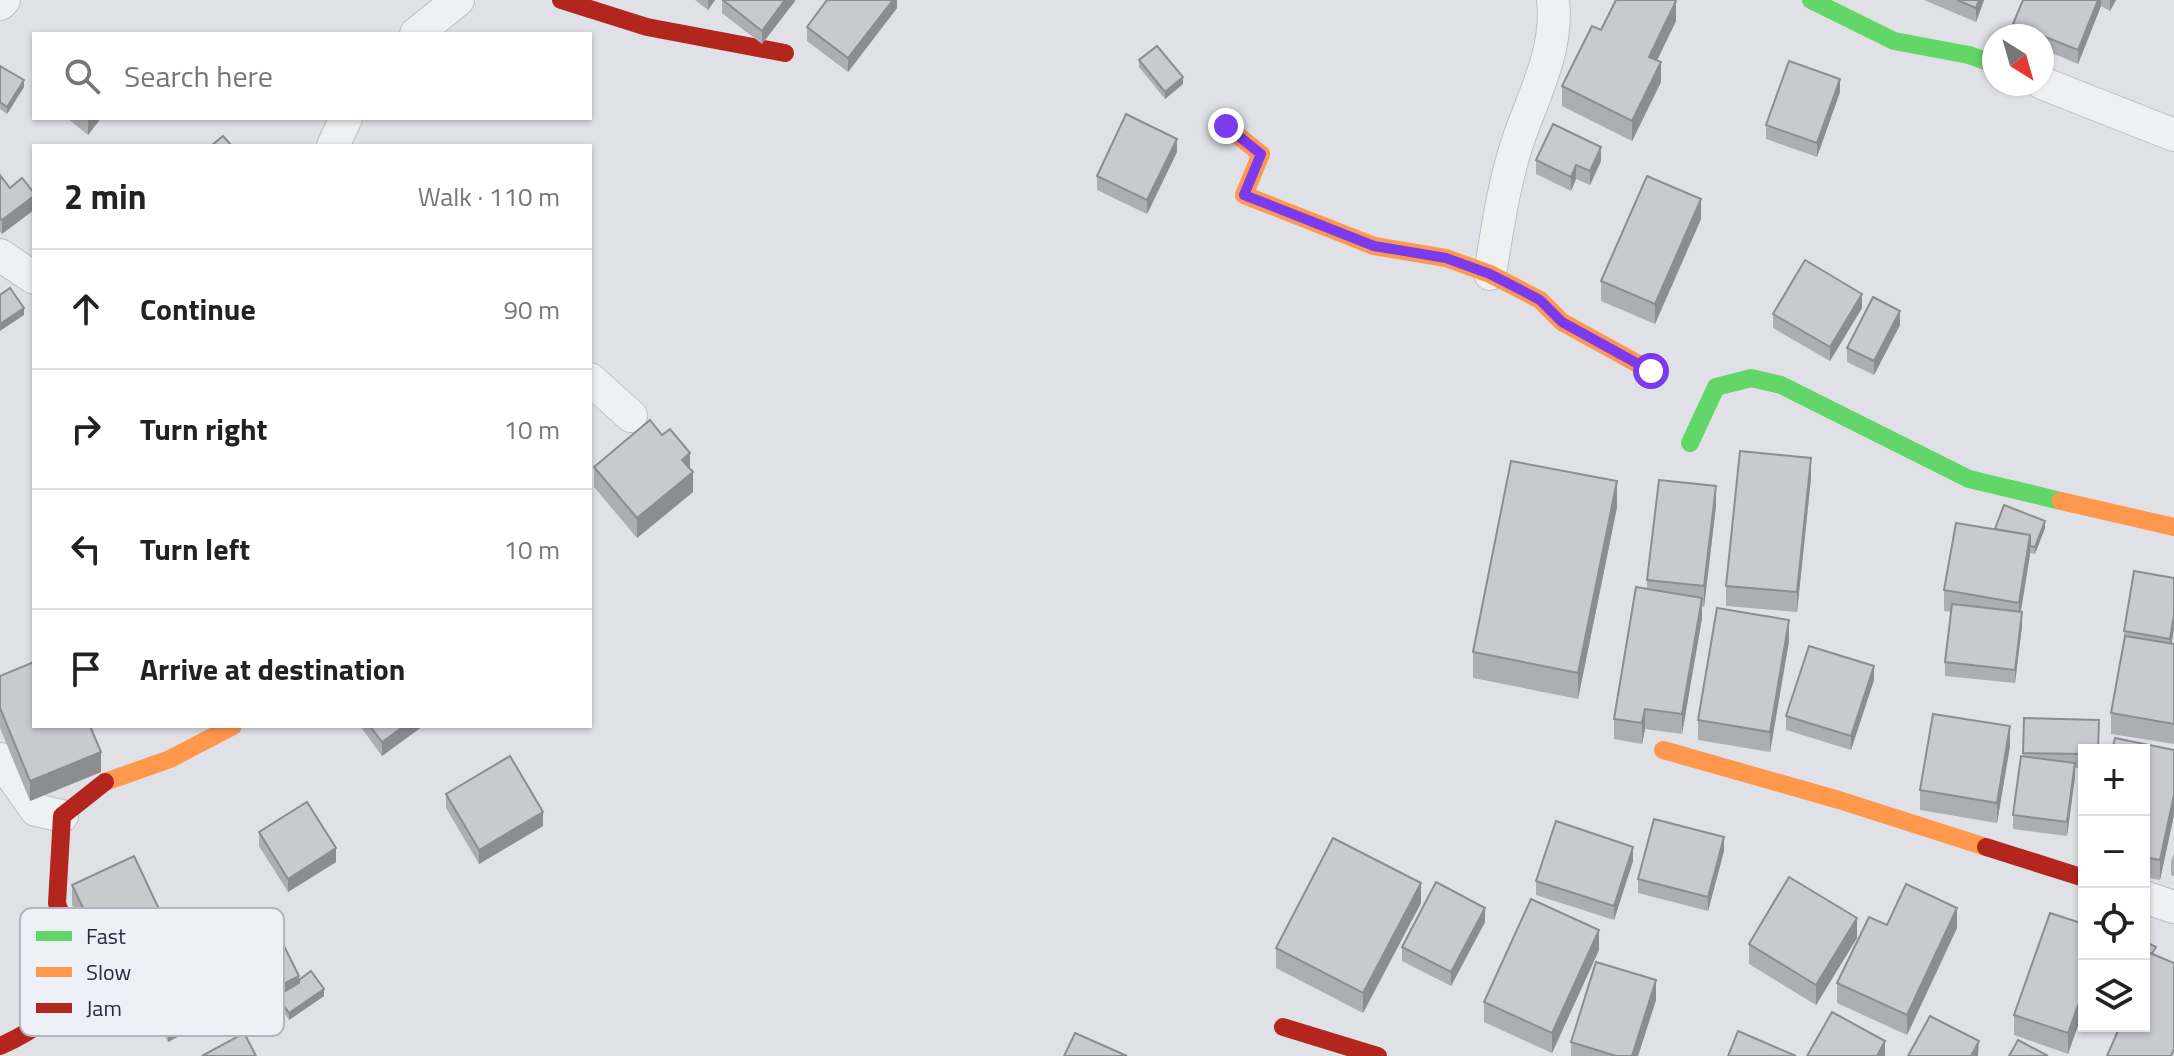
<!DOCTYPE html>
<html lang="en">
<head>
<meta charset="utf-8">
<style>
	body { margin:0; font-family:"Titillium Web",sans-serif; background:#f2f2f2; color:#222 }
	.controls { position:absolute; right:24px; bottom:24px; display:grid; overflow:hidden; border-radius:0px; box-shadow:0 2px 6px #0004 }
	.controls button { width:72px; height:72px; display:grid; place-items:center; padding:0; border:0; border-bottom:2px solid #e0e0e0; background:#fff; color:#222; font:40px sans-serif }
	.compass { position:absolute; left:1982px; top:24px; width:72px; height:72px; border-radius:50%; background:#fff; box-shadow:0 2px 6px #0004; rotate:143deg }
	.stop { position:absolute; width:24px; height:24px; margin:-18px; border:6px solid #7c3aed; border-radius:50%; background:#fff }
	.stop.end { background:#7c3aed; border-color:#fff; box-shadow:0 2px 8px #0008 }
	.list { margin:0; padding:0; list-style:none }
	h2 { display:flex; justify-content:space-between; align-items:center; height:104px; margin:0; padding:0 32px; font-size:34px }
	h2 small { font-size:26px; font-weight:400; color:#767676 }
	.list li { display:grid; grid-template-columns:52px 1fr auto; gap:24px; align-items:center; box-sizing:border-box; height:120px; padding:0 32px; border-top:2px solid #e0e0e0 }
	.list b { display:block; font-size:30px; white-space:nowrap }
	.list em { font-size:26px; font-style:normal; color:#767676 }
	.icon { flex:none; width:44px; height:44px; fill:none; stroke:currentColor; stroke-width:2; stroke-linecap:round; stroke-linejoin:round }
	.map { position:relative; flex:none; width:2174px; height:1056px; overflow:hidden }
	.search { position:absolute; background:#fff; box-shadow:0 2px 6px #0004; left:32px; top:32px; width:560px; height:88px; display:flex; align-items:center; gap:20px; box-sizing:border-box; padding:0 28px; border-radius:0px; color:#767676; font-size:30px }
	.panel { position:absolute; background:#fff; box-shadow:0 2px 6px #0004; left:32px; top:144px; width:560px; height:584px; border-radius:0px }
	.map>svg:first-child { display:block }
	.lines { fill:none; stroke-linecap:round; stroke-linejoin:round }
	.street-casing { stroke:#bebfc4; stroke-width:34 }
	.street { stroke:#eff0f2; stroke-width:32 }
	.fast { stroke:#63d668; stroke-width:18 }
	.slow { stroke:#ff974d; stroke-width:18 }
	.jam { stroke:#b3261e; stroke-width:18 }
	.wall { fill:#acaeb1 }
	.shaded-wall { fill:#8c8d90 }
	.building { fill:#c8cace; stroke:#8c8d90; stroke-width:2 }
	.route { stroke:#7c3aed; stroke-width:10 }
	.key { fill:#edf0f6; stroke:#b1b5c0; stroke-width:2 }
	.key-label { font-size:22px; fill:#252c41 }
</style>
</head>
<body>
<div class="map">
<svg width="2174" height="1056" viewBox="0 0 2174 1056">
	<rect width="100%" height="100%" fill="#e0e1e6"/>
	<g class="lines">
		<!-- street casing -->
		<g class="street-casing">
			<g id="street">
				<polyline points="0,4 4,0"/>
				<polyline points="416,34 458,0"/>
				<polyline points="2042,83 2174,135"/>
				<polyline points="333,146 346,118"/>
				<polyline points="0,255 34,278"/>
				<path d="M1490,274C1497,232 1503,188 1516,147C1531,99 1559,53 1553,0"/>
				<polyline points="590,379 631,416"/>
				<polyline points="0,759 36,810 62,816"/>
				<polyline points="2144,897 2174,907"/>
			</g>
		</g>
		<!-- street -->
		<use href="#street" class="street"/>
		<!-- fast -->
		<g class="fast">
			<polyline points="1811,0 1894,41 1969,55 1994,64"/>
			<polyline points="1690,443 1716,387 1751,378 1781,385 1969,479 2061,501"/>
		</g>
		<!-- slow -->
		<g class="slow">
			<polyline points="1226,126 1261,154 1244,195 1374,246 1446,258 1490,274 1540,300 1562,322 1651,371"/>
			<polyline points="2061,501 2174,527"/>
			<polyline points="1663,750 1839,800 1986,847"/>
			<polyline points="105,782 170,759 233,726"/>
		</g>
		<!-- jam -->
		<g class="jam">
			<polyline points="561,0 647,27 785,53"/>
			<polyline points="1986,847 2084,878"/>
			<polyline points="1283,1027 1378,1056"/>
			<path d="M0,1046C35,1031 60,1011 82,980L57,903L62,816L105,782"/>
		</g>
	</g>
	<!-- wall -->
	<g class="wall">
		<polygon points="695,0 715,0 708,10"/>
		<polygon points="722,0 795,0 795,1 762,44 722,13"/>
		<polygon points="897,0 897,8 848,72 807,41 807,27"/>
		<polygon points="1924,0 1984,0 1976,22"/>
		<polygon points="2023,0 2116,0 2110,11 2101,6 2078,64 2042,49 2042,36 2013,36 2013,24"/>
		<polygon points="1676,21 1657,60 1661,82 1632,141 1562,106 1562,86 1601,30"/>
		<polygon points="1139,60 1183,84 1165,99 1139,67"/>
		<polygon points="0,66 24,87 7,114 0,109"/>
		<polygon points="1840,92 1817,157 1766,139 1766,125"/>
		<polygon points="67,118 101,118 88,135"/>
		<polygon points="1177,152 1147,214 1097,190 1097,176"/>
		<polygon points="1536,160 1601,161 1590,185 1576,179 1571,191 1536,174"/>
		<polygon points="0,175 10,188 2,234 0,232"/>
		<polygon points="1701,219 1655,324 1601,301 1601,281"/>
		<polygon points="1862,308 1830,361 1773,328 1773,314"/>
		<polygon points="1900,325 1874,375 1847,362 1847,348"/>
		<polygon points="594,467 690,469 693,492 637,538 594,487"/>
		<polygon points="1811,478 1797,612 1726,606 1726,586"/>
		<polygon points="1716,506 1704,607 1702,606 1702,618 1682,734 1645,729 1642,744 1614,739 1614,719 1647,589 1647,580"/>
		<polygon points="1617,507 1578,699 1473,678 1473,652"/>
		<polygon points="2045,528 2035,554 2030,553 2020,612 2022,626 2015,683 1945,676 1945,662 1951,612 1944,611 1944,590 1995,529"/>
		<polygon points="2174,578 2172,644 2174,644 2174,744 2111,734 2111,713 2124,639 2124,631"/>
		<polygon points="1789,641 1770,752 1698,740 1698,720"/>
		<polygon points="0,676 101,772 30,801 0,728"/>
		<polygon points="1874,680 1851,750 1786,730 1786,716"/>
		<polygon points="2024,718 2084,750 2084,768 2075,768 2075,777 2067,836 2013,829 2013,815 2023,757"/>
		<polygon points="360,726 423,726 382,756"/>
		<polygon points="2010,746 1997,823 1920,810 1920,790"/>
		<polygon points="2144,750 2174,750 2174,815 2160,880 2144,877"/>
		<polygon points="446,794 543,826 479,864 446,808"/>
		<polygon points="259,832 336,862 288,892 259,846"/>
		<polygon points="1724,851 1708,911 1638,893 1638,879"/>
		<polygon points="2174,853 2174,876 2171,875 2171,861"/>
		<polygon points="1633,861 1614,920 1536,895 1536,881"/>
		<polygon points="72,885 173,959 112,988 72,905"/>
		<polygon points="1421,903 1363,1013 1276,968 1276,948"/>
		<polygon points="1485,922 1451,986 1402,961 1402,947"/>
		<polygon points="2084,924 2068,1054 2014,1035 2014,1015"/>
		<polygon points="1887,925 1957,928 1907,1035 1837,1003 1837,983"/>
		<polygon points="1857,938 1816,1005 1749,964 1749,944"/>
		<polygon points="1599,950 1552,1053 1484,1022 1484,1002"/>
		<polygon points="211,951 299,980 324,996 289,1020 277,1002 239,1021 211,965"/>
		<polygon points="152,997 215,1017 168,1042 152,1011"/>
		<polygon points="1656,1000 1638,1056 1571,1056 1571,1042"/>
	</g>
	<!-- shaded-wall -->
	<g class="shaded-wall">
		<polygon points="708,0 715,0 708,10"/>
		<polygon points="785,0 795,0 795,1 762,44 762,31"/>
		<polygon points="893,0 897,0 897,8 848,72 848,58"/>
		<polygon points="1979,0 1984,0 1976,22 1976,8"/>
		<polygon points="2098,0 2101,0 2101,6 2078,64 2078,50"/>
		<polygon points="2110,0 2116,0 2110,11"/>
		<polygon points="1676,1 1676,21 1649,77 1649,57"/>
		<polygon points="1661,62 1661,82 1632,141 1632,121"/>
		<polygon points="1183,77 1183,84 1165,99 1165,92"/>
		<polygon points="1840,79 1840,92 1817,157 1817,143"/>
		<polygon points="24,80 24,87 7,114 7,107"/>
		<polygon points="90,118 101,118 88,135 88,121"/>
		<polygon points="1177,139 1177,152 1147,214 1147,200"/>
		<polygon points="1601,147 1601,161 1590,185 1590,171"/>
		<polygon points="1576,165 1576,179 1571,191 1571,177"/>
		<polygon points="34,196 34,210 2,234 2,220"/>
		<polygon points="1701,199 1701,219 1655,324 1655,304"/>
		<polygon points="1862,294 1862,308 1830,361 1830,347"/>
		<polygon points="24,308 24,315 0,331 0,324"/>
		<polygon points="1900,311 1900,325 1874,375 1874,361"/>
		<polygon points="690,453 690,473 682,460"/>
		<polygon points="1811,458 1811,478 1797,612 1797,592"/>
		<polygon points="693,472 693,492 637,538 637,518"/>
		<polygon points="1617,481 1617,507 1578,699 1578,673"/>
		<polygon points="1716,486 1716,506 1704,607 1704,586"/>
		<polygon points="2045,521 2045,528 2035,554 2035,547"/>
		<polygon points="2030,535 2030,555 2019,623 2019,603"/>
		<polygon points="1702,598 1702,618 1682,734 1682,714"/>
		<polygon points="2022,612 2022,626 2015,683 2015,670"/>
		<polygon points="2174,615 2174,629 2170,653 2170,639"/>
		<polygon points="1789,620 1789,641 1770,752 1770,732"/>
		<polygon points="1874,666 1874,680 1851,750 1851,736"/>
		<polygon points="1645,709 1645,729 1642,744 1642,723"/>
		<polygon points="404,726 423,726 382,756 382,742"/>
		<polygon points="2010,726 2010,746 1997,823 1997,803"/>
		<polygon points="101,752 101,772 30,801 30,781"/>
		<polygon points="2075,763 2075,777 2067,836 2067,822"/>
		<polygon points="2174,795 2174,815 2160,880 2160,860"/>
		<polygon points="543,812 543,826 479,864 479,850"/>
		<polygon points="1724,837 1724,851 1708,911 1708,897"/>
		<polygon points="1633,847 1633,861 1614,920 1614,906"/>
		<polygon points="336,848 336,862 288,892 288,879"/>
		<polygon points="1421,883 1421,903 1363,1013 1363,993"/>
		<polygon points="1485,908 1485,922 1451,986 1451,972"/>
		<polygon points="1957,908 1957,928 1907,1035 1907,1015"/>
		<polygon points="1857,918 1857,938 1816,1005 1816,985"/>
		<polygon points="1599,930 1599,950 1552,1053 1552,1033"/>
		<polygon points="173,939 173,959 112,988 112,968"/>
		<polygon points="299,976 299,990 277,996 277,1002 239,1021 239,1007"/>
		<polygon points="1656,980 1656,1000 1638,1056 1632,1056"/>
		<polygon points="324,989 324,996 289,1020 289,1013"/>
		<polygon points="2084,989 2084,1009 2068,1054 2068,1033"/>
		<polygon points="215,1003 215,1017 168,1042 168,1028"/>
		<polygon points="1885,1041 1885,1056 1877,1056"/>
		<polygon points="1979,1041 1978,1056 1971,1056"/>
	</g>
	<!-- building -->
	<g class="building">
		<polygon points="723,0 785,0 762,31"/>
		<polygon points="827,0 893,0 848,58 807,27"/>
		<polygon points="1616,0 1674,0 1676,1 1649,57 1661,62 1632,121 1562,86 1592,26 1601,30"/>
		<polygon points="1957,0 1979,0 1976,8"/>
		<polygon points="2023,0 2098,0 2078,50 2013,24"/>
		<polygon points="1157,46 1183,77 1165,92 1139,60"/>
		<polygon points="1789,61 1840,79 1817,143 1766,125"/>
		<polygon points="0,66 24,80 7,107 0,102"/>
		<polygon points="1126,114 1177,139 1147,200 1097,176"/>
		<polygon points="1553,124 1601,147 1590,171 1576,165 1571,177 1536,160"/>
		<polygon points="223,136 232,146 211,146"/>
		<polygon points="0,175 10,188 22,178 34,193 34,196 2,220 0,218"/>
		<polygon points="1647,176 1701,199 1655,304 1601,281"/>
		<polygon points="1805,260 1862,294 1830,347 1773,314"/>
		<polygon points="10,288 24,308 0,324 0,295"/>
		<polygon points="1873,297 1900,311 1874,361 1847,348"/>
		<polygon points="650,420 662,435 670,429 690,453 682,460 693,472 637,518 594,467"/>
		<polygon points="1740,451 1811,458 1797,592 1726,586"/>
		<polygon points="1511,461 1617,481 1578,673 1473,652"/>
		<polygon points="1659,480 1716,486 1704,586 1647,580"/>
		<polygon points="2004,505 2045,521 2035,547 2030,546 2030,535 1995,529"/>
		<polygon points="1956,523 2030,535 2019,603 1944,590"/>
		<polygon points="2134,571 2174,578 2174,615 2170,639 2124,631"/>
		<polygon points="1636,587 1702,598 1682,714 1645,709 1642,723 1614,719"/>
		<polygon points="1952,604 2022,612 2015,670 1945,662"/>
		<polygon points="1717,608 1789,620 1770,732 1698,720"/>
		<polygon points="2125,636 2174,644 2174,724 2111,713"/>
		<polygon points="1809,646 1874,666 1851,736 1786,716"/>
		<polygon points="34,662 34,726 90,726 101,752 30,781 0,708 0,676"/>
		<polygon points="1933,714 2010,726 1997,803 1920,790"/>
		<polygon points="2024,718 2099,720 2098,750 2084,750 2084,754 2023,753"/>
		<polygon points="370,726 404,726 382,742"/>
		<polygon points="2115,738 2174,750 2174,795 2160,860 2144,857 2144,750 2112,750"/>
		<polygon points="510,756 543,812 479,850 446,794"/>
		<polygon points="2021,756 2075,763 2067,822 2013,815"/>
		<polygon points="307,802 336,848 288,879 259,832"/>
		<polygon points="1654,819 1724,837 1708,897 1638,879"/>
		<polygon points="1556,821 1633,847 1614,906 1536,881"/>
		<polygon points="1333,838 1421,883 1363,993 1276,948"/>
		<polygon points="134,856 173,939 112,968 72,885"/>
		<polygon points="1789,877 1857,918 1816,985 1749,944"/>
		<polygon points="1436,882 1485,908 1451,972 1402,947"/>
		<polygon points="1906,884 1957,908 1907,1015 1837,983 1869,917 1887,925"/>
		<polygon points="1531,899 1599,930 1552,1033 1484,1002"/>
		<polygon points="2050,913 2084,924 2084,989 2068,1033 2014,1015"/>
		<polygon points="271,920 299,976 239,1007 211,951"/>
		<polygon points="2144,941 2156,947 2152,954 2150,953 2144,969"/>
		<polygon points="2150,953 2174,963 2174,1049 2171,1056 2107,1056 2120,1026 2144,1026 2144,969"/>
		<polygon points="1596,962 1656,980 1632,1056 1616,1056 1571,1042"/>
		<polygon points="311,971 324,989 289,1013 277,996 299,983 299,980"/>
		<polygon points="1832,1012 1885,1041 1877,1056 1807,1056"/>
		<polygon points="1930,1016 1979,1041 1971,1056 1908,1056"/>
		<polygon points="1738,1031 1796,1056 1728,1056"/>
		<polygon points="244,1033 256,1056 202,1056"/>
		<polygon points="1075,1033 1127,1056 1064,1056"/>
		<polygon points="2018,1040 2048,1056 2009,1056"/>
	</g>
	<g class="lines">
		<!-- route -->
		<polyline class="route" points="1226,126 1261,154 1244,195 1374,246 1446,258 1490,274 1540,300 1562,322 1651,371"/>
	</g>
	<!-- legend -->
	<rect x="20" y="908" width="264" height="128" rx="12" class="key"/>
	<rect x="36" y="931" width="36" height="10" fill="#63d668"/>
	<rect x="36" y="967" width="36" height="10" fill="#ff974d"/>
	<rect x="36" y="1003" width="36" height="10" fill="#b3261e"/>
	<g class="key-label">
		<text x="86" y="944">Fast</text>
		<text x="86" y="980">Slow</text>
		<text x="86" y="1016">Jam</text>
	</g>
</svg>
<div class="controls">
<button>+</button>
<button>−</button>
<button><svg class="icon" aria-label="locate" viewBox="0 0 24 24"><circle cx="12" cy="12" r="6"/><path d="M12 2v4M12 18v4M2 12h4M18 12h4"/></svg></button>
<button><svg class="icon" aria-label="layers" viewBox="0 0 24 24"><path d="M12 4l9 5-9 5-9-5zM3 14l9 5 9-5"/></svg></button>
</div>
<svg class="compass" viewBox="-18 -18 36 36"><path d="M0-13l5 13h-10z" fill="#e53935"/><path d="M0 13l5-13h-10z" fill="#767676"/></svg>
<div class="stop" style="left:1651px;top:371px"></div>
<div class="stop end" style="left:1226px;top:126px"></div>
<div class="search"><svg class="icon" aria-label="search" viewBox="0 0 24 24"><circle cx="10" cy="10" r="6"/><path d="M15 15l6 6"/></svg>Search here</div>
<section class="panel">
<h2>2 min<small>Walk · 110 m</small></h2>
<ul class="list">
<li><svg class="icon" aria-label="ahead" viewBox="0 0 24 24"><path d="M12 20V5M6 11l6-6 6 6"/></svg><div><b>Continue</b></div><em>90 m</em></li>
<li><svg class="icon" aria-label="right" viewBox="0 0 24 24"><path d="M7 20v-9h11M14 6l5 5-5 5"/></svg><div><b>Turn right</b></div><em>10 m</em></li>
<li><svg class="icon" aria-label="left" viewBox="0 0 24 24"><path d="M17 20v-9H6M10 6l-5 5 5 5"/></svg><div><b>Turn left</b></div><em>10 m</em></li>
<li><svg class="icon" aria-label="arrive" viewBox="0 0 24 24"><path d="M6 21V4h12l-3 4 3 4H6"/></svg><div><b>Arrive at destination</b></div></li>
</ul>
</section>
</div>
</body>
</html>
